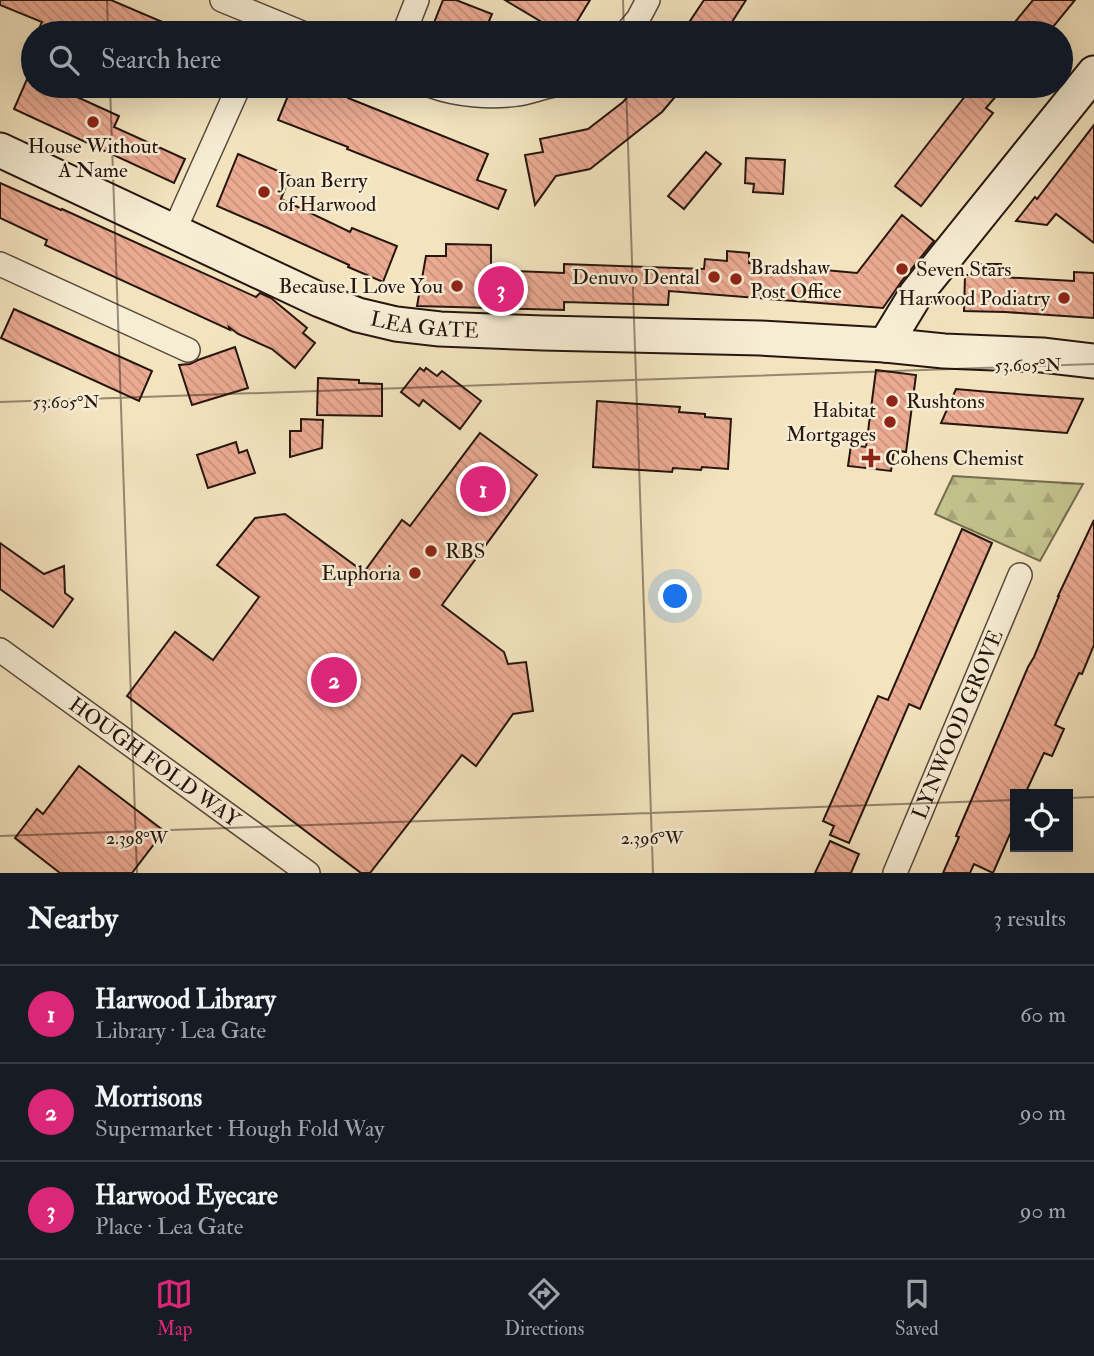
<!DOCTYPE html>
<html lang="en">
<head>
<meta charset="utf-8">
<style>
	body { margin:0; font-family:"IM FELL Double Pica",serif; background:#20242c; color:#f1f3f6 }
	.controls { position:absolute; right:21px; bottom:21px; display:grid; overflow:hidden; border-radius:0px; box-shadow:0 7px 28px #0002 }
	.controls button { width:63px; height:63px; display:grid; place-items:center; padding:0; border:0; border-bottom:2px solid #363941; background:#171b24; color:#f1f3f6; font:35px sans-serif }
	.you { position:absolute; left:676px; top:597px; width:24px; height:24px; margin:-18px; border:5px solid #fff; border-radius:50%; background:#1a73e8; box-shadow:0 0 0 10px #1a73e833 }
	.badge { display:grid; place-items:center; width:46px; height:46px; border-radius:50%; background:#db2777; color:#fff; font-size:23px; font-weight:700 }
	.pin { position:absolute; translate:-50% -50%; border:4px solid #fff; box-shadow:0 2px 7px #0006 }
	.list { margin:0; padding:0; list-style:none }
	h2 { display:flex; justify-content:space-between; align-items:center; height:91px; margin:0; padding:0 28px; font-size:30px }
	h2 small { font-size:23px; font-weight:400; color:#9ea1a6 }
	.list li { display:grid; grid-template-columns:46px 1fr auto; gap:21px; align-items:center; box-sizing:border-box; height:98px; padding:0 28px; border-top:2px solid #363941 }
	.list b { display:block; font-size:26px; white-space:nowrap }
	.list p { margin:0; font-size:23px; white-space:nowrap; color:#9ea1a6 }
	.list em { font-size:23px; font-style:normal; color:#9ea1a6 }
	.icon { flex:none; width:38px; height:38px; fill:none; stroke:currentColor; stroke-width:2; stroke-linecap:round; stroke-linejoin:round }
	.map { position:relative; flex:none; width:1094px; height:873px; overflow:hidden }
	.search { position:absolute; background:#171b24; box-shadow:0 7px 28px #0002; left:21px; right:21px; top:21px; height:77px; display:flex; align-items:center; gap:18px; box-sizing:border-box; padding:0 24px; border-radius:38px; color:#9ea1a6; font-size:26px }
	.sheet { height:385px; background:#171b24 }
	nav { display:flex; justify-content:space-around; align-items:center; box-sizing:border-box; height:98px; border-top:2px solid #363941; background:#171b24; font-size:19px; color:#9ea1a6 }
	nav a { display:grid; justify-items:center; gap:4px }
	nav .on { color:#db2777 }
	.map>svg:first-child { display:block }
	.forest { fill:url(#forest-firs); stroke:#746c4e; stroke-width:2 }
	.building { fill:url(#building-back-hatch); stroke:#26160e; stroke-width:2 }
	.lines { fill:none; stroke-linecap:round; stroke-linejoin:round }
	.street-casing { stroke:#594a3a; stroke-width:26 }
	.secondary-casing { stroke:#26160e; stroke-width:37 }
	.street { stroke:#f7edd5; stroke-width:23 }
	.secondary { stroke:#f7edd5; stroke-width:33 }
	.ticks { fill:none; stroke:#26160e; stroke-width:2; stroke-opacity:0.45 }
	.poi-dot { fill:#8f2418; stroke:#f7edd5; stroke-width:2.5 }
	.labels { text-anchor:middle; stroke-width:5; stroke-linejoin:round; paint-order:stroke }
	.poi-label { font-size:21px; fill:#26160e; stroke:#f7edd5; text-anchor:start }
	.street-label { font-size:21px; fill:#26160e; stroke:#f7edd5 }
	.ticks-label { font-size:18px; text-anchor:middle; fill:#26160e; stroke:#f7edd5; stroke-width:5; stroke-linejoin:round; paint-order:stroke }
</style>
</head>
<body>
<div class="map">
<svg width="1094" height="873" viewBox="0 0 1094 873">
	<defs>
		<pattern id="forest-firs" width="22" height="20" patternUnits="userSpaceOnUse" patternTransform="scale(1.75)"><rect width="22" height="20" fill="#c2c28d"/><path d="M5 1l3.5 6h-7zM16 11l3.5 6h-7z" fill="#a7a678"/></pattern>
		<pattern id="building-back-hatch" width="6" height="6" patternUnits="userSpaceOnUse" patternTransform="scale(1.75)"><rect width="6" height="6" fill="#ebab93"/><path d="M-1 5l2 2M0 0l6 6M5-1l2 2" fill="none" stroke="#c9927e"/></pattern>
	</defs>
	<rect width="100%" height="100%" fill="#f3e4bf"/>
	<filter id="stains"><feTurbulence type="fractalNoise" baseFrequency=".00286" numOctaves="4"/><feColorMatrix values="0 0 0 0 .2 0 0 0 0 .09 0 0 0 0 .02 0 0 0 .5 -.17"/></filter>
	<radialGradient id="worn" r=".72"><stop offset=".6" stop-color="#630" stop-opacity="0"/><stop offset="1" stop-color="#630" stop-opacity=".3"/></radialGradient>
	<!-- forest -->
	<polygon class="forest" points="953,476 1083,484 1040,561 935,514"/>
	<!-- building -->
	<g class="building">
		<polygon points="0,0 111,0 188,33 37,33 42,22 0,5"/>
		<polygon points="443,0 456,0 492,14 484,33 430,33"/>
		<polygon points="505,0 590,0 570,33 560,33"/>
		<polygon points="704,0 746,0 725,33 682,33"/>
		<polygon points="1033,0 1075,0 1048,33 1006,33"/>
		<polygon points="27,79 33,82 33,86 53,86 119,116 114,127 185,159 174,183 14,109"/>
		<polygon points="292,86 321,86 348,96 348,98 488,154 477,180 506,190 498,209 347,149 348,147 278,120"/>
		<polygon points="637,86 684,86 662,112 590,169 556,176 535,205 525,155 543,152 540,139 588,129 623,102"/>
		<polygon points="973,86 1005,86 986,108 993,113 921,206 895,186"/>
		<polygon points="1094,125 1094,243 1056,214 1047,225 1016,221 1035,197 1037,199"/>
		<polygon points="706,152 721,164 684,209 668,196"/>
		<polygon points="238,154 290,176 281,199 350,232 352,228 397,246 383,282 348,267 349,265 268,228 217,206"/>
		<polygon points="746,158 785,160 783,194 753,192 754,184 745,183"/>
		<polygon points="0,183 61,210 62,209 256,297 260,293 271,298 307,328 303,333 315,343 295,368 272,349 238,334 229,327 230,330 45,245 47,240 0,218"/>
		<polygon points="902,215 934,241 901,282 883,308 669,291 668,305 564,302 564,310 417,306 426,256 446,256 446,244 491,245 491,270 564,273 564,264 704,269 705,259 727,261 727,251 749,253 749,263 857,273"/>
		<polygon points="977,264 1001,264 1000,277 1074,281 1074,272 1094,273 1094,318 1005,312 964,311 965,275 977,275"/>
		<polygon points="14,309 152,371 139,401 1,338"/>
		<polygon points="235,347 248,388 192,405 179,365 190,364 198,360"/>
		<polygon points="420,368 424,371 426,368 437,376 442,371 481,401 460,429 423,400 419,406 401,392"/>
		<polygon points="876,370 916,375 906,452 894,450 891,471 848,466 851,445 866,447"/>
		<polygon points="318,378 359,380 359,383 382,384 382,416 317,415"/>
		<polygon points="956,389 990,392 1083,399 1067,433 941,423"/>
		<polygon points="597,401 680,407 679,412 705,414 705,417 731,419 728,469 702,467 701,470 673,468 672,472 593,467"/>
		<polygon points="301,419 323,420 322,448 290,457 290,431 301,431"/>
		<polygon points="480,433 537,475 442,605 504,652 508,664 526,662 533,711 513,714 476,766 462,755 370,873 361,873 127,696 175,632 213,660 259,597 217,565 255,518 285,514 364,572 402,520 410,526"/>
		<polygon points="236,442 239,453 247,450 255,473 208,488 197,455"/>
		<polygon points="1094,520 1094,645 1082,674 1079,673 1055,725 1064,729 1052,756 1044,753 1025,794 1015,790 1015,836 1010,834 993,873 974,864 970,873 943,873 959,837 956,836 1028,667 1034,657 1059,596 1058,596"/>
		<polygon points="962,529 992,543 920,709 909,704 849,843 830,835 834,826 823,821 878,696 888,700"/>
		<polygon points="0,543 44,574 64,566 65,593 73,599 53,627 0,589"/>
		<polygon points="79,766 164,831 132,873 60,873 15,838 37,809 43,814"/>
		<polygon points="830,841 859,854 851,873 815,873"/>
	</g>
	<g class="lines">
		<!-- street casing -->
		<g class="street-casing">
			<g id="street">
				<polyline points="222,0 302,33"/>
				<polyline points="404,33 417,0"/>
				<polyline points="626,33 638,19 648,0"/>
				<path d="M432,86C457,95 490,98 517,94C528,93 539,88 550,86"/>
				<polyline points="174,231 239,86"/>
				<polyline points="0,264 188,350"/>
				<path id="s1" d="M0,650L308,873"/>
				<path id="s2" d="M895,873L1020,575"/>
			</g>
		</g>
		<!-- secondary casing -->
		<g class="secondary-casing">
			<g id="secondary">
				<path id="s3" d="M0,150L320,300L358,315L396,324L440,329L543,333L760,338L885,345L944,351L1042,355L1094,361"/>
				<polyline points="885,345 916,294 1094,73"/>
			</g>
		</g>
		<!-- street -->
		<use href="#street" class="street"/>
		<!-- secondary -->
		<use href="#secondary" class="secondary"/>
	</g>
	<!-- ticks -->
	<path class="ticks" d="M107,0L108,33M623,0L624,33M110,86L137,873M626,86L653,873M0,402L1094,364M1068,798L1094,797M0,836L1015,800"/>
	<!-- markers -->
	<g class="poi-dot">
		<circle cx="93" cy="122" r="7"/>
		<circle cx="264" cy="192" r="7"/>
		<circle cx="902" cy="269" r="7"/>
		<circle cx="714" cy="277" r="7"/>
		<circle cx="736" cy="279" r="7"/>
		<circle cx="457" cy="286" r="7"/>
		<circle cx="1064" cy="298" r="7"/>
		<circle cx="892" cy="401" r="7"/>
		<circle cx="890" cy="422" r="7"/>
		<path d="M867.5 447.5h7v7h7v7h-7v7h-7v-7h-7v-7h7z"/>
		<circle cx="431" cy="551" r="7"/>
		<circle cx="415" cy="573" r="7"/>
	</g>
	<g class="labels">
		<!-- poi labels -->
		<g class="poi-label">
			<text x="93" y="153" text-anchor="middle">House Without<tspan x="93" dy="24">A Name</tspan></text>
			<text x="278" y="187">Joan Berry<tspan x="278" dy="24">of Harwood</tspan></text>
			<text x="750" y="274">Bradshaw<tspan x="750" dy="24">Post Office</tspan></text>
			<text x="916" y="276">Seven Stars</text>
			<text x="700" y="284" text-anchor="end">Denuvo Dental</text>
			<text x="443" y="293" text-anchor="end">Because I Love You</text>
			<text x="1050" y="305" text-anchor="end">Harwood Podiatry</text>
			<text x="906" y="408">Rushtons</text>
			<text x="876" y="417" text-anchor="end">Habitat<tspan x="876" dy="24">Mortgages</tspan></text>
			<text x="885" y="465">Cohens Chemist</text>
			<text x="445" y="558">RBS</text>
			<text x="401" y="580" text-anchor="end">Euphoria</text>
		</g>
		<!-- street labels -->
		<g class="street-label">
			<text dy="7" stroke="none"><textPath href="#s3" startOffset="462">LEA GATE</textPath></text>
			<text dy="7" stroke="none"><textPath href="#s2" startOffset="161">LYNWOOD GROVE</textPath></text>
			<text dy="7" stroke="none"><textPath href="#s1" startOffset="191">HOUGH FOLD WAY</textPath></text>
		</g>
	</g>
	<g class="ticks-label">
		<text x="1028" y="371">53.605°N</text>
		<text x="66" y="408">53.605°N</text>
		<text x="137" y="844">2.398°W</text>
		<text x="652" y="844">2.396°W</text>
	</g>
	<rect width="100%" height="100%" filter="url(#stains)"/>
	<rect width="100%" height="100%" fill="url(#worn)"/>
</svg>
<div class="controls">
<button><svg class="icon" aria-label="locate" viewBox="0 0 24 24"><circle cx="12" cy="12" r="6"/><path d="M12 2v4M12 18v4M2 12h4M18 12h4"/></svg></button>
</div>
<div class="you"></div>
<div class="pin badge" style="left:483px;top:489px">1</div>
<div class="pin badge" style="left:334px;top:680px">2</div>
<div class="pin badge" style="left:501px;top:289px">3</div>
<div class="search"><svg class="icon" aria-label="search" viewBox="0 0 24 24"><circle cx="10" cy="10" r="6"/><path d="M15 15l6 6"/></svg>Search here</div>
</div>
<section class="sheet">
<h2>Nearby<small>3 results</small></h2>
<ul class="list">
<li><span class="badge">1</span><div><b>Harwood Library</b><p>Library · Lea Gate</p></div><em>60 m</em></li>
<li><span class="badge">2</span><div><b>Morrisons</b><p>Supermarket · Hough Fold Way</p></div><em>90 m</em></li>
<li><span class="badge">3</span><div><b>Harwood Eyecare</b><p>Place · Lea Gate</p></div><em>90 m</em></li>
</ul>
</section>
<nav>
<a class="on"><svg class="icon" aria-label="map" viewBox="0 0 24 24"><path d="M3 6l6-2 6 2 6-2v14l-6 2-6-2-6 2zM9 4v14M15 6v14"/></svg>Map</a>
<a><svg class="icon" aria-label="directions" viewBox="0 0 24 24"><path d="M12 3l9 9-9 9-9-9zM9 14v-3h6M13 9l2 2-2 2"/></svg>Directions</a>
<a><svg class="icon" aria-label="saved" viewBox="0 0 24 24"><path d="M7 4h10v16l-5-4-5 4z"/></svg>Saved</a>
</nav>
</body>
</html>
